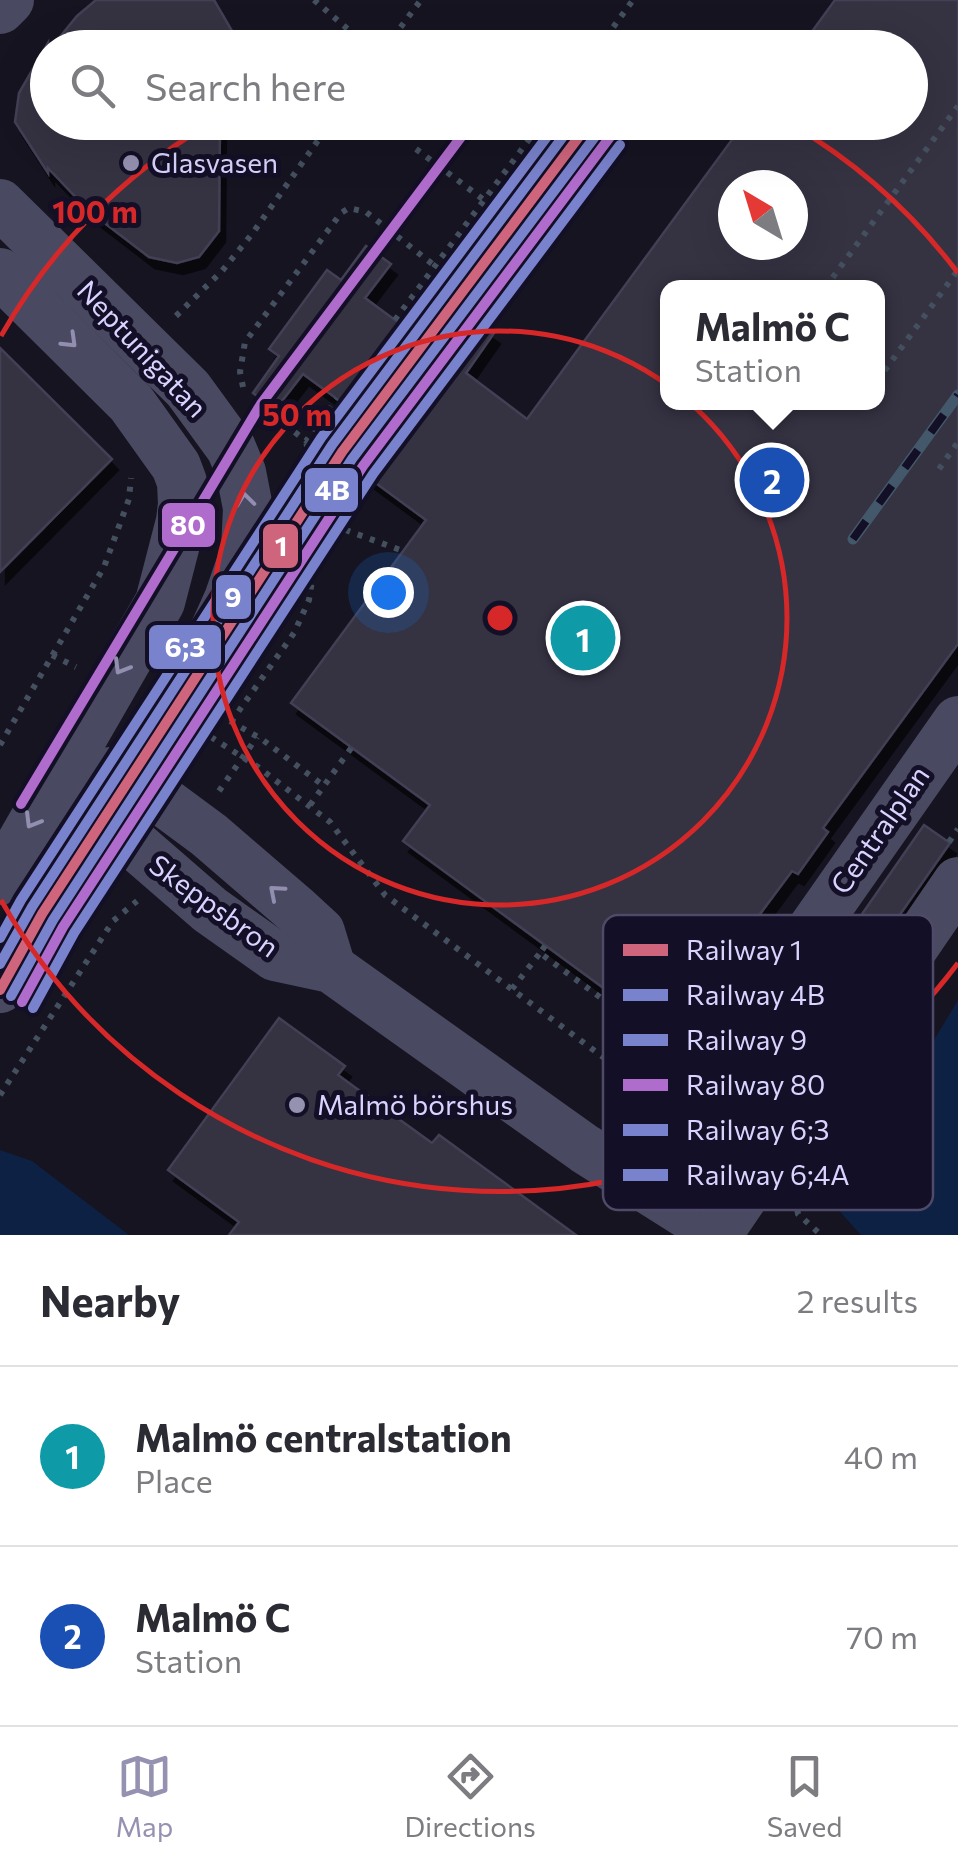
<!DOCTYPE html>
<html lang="en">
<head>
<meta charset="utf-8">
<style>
	body { margin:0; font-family:Commissioner,sans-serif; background:#f2f2f3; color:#2b2b33 }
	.compass { position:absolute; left:718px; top:170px; width:90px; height:90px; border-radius:50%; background:#fff; box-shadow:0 10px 40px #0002; rotate:322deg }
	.you { position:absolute; left:388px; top:592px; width:35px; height:35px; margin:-25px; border:8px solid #fff; border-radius:50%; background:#1a73e8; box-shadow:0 0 0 15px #1a73e833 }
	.badge { display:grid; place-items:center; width:65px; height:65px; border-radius:50%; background:#9591b1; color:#fff; font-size:32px; font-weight:700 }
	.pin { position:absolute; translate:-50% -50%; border:5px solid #fff; box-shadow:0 2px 10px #0006 }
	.popup { position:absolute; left:660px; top:280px; width:225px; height:130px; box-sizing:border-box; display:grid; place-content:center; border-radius:20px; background:#fff; filter:drop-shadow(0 2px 8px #0005); font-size:32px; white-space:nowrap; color:#7c7c81 }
	.popup b { font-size:38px; color:#2b2b33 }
	.popup::after { content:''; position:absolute; left:50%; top:100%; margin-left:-20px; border:20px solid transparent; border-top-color:#fff }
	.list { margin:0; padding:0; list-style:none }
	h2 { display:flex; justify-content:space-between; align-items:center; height:130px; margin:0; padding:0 40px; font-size:42px }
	h2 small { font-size:32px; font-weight:400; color:#7c7c81 }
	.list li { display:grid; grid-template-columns:65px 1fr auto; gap:30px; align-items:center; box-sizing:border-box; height:180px; padding:0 40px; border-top:2px solid #e1e1e2 }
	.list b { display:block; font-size:38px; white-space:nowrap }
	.list p { margin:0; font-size:32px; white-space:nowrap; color:#7c7c81 }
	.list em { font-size:32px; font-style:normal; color:#7c7c81 }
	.icon { flex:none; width:55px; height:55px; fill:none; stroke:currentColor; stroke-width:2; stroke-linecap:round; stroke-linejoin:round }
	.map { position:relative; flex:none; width:958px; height:1235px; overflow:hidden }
	.search { position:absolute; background:#fff; box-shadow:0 10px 40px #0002; left:30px; right:30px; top:30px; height:110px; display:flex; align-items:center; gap:25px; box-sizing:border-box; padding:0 35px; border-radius:55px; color:#7c7c81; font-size:38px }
	.sheet { height:490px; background:#fff }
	nav { display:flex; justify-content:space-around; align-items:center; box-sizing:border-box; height:140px; border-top:2px solid #e1e1e2; background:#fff; font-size:28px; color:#7c7c81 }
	nav a { display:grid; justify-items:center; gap:5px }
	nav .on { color:#9591b1 }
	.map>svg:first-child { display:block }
	.water { fill:#0d2144 }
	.building { fill:#343243; stroke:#433f54; stroke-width:2.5; fill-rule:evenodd; filter:url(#shadow) }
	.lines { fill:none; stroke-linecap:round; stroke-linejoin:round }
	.path { stroke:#44505f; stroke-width:6; stroke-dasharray:5 8; stroke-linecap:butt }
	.minor { stroke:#4a4962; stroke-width:50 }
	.rail-casing { stroke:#43596b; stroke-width:11 }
	.rail { stroke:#130f26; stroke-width:8; stroke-dasharray:22; stroke-linecap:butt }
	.rail-1-casing { stroke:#130f26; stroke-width:18 }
	.rail-2-casing { stroke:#130f26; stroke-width:18 }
	.rail-3-casing { stroke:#130f26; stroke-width:18 }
	.rail-4-casing { stroke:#130f26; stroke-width:18 }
	.rail-5-casing { stroke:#130f26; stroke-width:18 }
	.rail-6-casing { stroke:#130f26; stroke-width:18 }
	.rail-1 { stroke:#cf657c; stroke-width:10 }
	.rail-2 { stroke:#7982cc; stroke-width:10 }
	.rail-3 { stroke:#7982cc; stroke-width:10 }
	.rail-4 { stroke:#b06ccc; stroke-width:10 }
	.rail-5 { stroke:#7982cc; stroke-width:10 }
	.rail-6 { stroke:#7982cc; stroke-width:10 }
	.oneway { stroke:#928eb0 }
	.ring { fill:none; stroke:#d62828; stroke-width:5 }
	.poi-dot { fill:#9591b1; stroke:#130f26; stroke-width:4 }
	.labels { text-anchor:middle; stroke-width:10; stroke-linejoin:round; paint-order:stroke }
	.poi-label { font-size:28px; fill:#d9d4ff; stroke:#130f26; text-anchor:start }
	.street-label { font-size:28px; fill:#d9d4ff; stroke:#130f26 }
	.key { fill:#130f26; stroke:#4e4a67; stroke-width:2.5 }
	.key-label { font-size:28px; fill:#d9d4ff }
	.centre { fill:#d62828; stroke:#130f26; stroke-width:5 }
	.ring-label { font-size:30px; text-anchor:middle; font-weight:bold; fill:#d62828; stroke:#130f26; stroke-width:10; stroke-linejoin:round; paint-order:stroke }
	.line-badge { stroke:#130f26; stroke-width:4 }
	.badge-label { font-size:28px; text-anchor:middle; font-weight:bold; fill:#fff }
</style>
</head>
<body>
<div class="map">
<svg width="958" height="1235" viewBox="0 0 958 1235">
	<defs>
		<filter id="shadow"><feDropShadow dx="6" dy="11" stdDeviation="0" flood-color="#0009"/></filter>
	</defs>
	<rect width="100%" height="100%" fill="#161421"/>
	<!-- water -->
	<g class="water">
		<polygon points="958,1000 958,1235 861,1235 835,1206"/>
		<polygon points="0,1150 32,1161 129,1235 0,1235"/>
	</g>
	<!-- building -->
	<g class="building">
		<polygon points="96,0 214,0 242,48 51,48 77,16"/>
		<path d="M835,0H958V644L823,828L828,832L798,874L792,871L669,1036L403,841L430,805L291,703L426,520L354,467L381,431L303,374L275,410L253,393L279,356L269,349L327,270L341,280L366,246L391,264L365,298L440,353L468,315L494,333L466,373L527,419L745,122H910V48H800ZM733,185H793V245H733ZM667,288H877V402H667Z"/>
		<polygon points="48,43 48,122 220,122 219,231 199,257 177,263 149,257 89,211 48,168 48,173 15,122 19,93"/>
		<polygon points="0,348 112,459 0,572"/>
		<polygon points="924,825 950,843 782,1083 757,1065"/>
		<polygon points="279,1018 345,1066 338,1075 432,1143 439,1135 576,1235 229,1235 239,1222 168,1170"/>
	</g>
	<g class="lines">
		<!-- path -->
		<g class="path">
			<polyline points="314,0 364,43"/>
			<polyline points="385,48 421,0"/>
			<polyline points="598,48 633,0"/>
			<polyline points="416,149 484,200"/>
			<polyline points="509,202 524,213"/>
			<polyline points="825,288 958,106"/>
			<polyline points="176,316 222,271 252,234 331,122"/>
			<polyline points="395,320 542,122"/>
			<polyline points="877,381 958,270"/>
			<polyline points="243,387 240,372 245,342 341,213 349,208 366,212 435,266"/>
			<polyline points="254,400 306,441 337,399"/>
			<polyline points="857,408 861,402"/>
			<polyline points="939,469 958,442"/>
			<polyline points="321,521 403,551"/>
			<polyline points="52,655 76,667"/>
			<polyline points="230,721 263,740 324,786"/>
			<polyline points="231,722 294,633 309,600 321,521 306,441"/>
			<polyline points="211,737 258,767 330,822 385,895 634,1080 656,1091"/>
			<polyline points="0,745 104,567 129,499 131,478"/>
			<polyline points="219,791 257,737"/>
			<polyline points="310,805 352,747"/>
			<polyline points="949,842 958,829"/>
			<polyline points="545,946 540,953 677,1054"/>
			<polyline points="512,989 540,953"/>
			<polyline points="0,1095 113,921 137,901"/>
			<polyline points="610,1114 661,1041"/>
			<polyline points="795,1197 798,1214 821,1235"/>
		</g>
		<!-- minor -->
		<g class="minor">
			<polyline points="0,9 9,0"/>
			<polyline points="0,204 188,389 231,448 241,472 248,508 246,550 229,599 176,717 140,784 73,890 0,988"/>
			<polyline points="0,273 131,403 176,466 182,482 183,504 181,521 160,602 0,880"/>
			<polyline points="66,763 87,797 112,825 210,910 275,956 331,968 585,1149 721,1235"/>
			<polyline points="110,772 140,784 209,835 295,909 320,932 331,968"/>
			<path d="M676,1206C677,1159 688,1120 708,1078L958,721"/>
			<polyline points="718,1233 958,882"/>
		</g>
		<!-- rail casing -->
		<g class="rail-casing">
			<polyline id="rail" points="853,539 958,395"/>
		</g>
		<!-- rail -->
		<use href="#rail" class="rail"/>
		<!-- rail-1 casing -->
		<g class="rail-1-casing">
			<polyline id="rail-1" points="0,990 42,914 342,452 590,122"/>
		</g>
		<!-- rail-2 casing -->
		<g class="rail-2-casing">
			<polyline id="rail-2" points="11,996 53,920 352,459 600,130"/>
		</g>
		<!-- rail-3 casing -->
		<g class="rail-3-casing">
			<polyline id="rail-3" points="0,964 32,907 332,445 574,122"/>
		</g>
		<!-- rail-4 casing -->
		<g class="rail-4-casing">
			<g id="rail-4">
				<polyline points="21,804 261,404 461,137"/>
				<polyline points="22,1002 63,927 363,466 610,137"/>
			</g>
		</g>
		<!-- rail-5 casing -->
		<g class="rail-5-casing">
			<polyline id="rail-5" points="0,938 21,900 321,438 558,122"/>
		</g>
		<!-- rail-6 casing -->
		<g class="rail-6-casing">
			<polyline id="rail-6" points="33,1008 74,933 373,474 620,145"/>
		</g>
		<!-- rail-1 -->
		<use href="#rail-1" class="rail-1"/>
		<!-- rail-2 -->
		<use href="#rail-2" class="rail-2"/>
		<!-- rail-3 -->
		<use href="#rail-3" class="rail-3"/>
		<!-- rail-4 -->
		<use href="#rail-4" class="rail-4"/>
		<!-- rail-5 -->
		<use href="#rail-5" class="rail-5"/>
		<!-- rail-6 -->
		<use href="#rail-6" class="rail-6"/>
	</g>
	<!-- one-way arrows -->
	<defs><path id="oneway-chevron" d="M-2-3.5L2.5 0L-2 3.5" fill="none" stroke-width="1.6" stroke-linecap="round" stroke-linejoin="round" transform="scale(2.5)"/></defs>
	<g class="oneway">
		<use href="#oneway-chevron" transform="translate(70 341) rotate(44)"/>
		<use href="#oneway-chevron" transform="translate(245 500) rotate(-97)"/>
		<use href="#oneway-chevron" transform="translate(121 667) rotate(121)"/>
		<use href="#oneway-chevron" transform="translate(32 821) rotate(121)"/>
		<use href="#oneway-chevron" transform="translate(276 892) rotate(-139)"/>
	</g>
	<!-- distance rings -->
	<g class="ring">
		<circle cx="500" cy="618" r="287"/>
		<path d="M958 963A573 573 0 0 1 1 900M1 336A573 573 0 0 1 209 124M450 47A573 573 0 0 1 550 47M791 124A573 573 0 0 1 958 273"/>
	</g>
	<!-- markers -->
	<g class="poi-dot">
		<circle cx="131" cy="163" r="10"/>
		<circle cx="297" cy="1105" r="10"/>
	</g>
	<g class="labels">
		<!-- poi labels -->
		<g class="poi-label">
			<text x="151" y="173">Glasvasen</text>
			<text x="317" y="1115">Malmö börshus</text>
		</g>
		<!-- street labels -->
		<g class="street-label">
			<text transform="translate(142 349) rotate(47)" y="10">Neptunigatan</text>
			<text transform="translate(880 830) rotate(-55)" y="10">Centralplan</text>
			<text transform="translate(214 906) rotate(36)" y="10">Skeppsbron</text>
		</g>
	</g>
	<!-- legend -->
	<rect x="603" y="915" width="330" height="295" rx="15" class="key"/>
	<rect x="623" y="944" width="45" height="12" fill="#cf657c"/>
	<rect x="623" y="989" width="45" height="12" fill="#7982cc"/>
	<rect x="623" y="1034" width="45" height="12" fill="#7982cc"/>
	<rect x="623" y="1079" width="45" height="12" fill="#b06ccc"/>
	<rect x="623" y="1124" width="45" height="12" fill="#7982cc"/>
	<rect x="623" y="1169" width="45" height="12" fill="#7982cc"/>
	<g class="key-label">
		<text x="686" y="960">Railway 1</text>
		<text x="686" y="1005">Railway 4B</text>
		<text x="686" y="1050">Railway 9</text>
		<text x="686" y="1095">Railway 80</text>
		<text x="686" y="1140">Railway 6;3</text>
		<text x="686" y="1185">Railway 6;4A</text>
	</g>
	<circle cx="500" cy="618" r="15" class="centre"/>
	<g class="ring-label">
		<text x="95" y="223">100 m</text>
		<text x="297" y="426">50 m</text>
	</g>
	<g class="line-badge">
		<rect x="303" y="466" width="57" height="48" rx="10" fill="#7982cc"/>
		<rect x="160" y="501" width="57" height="48" rx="10" fill="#b06ccc"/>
		<rect x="261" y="522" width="39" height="48" rx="10" fill="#cf657c"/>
		<rect x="214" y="573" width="39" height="48" rx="10" fill="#7982cc"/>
		<rect x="147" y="623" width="76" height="48" rx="10" fill="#7982cc"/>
	</g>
	<g class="badge-label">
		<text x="332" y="500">4B</text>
		<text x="188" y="535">80</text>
		<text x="281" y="556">1</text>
		<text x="233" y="607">9</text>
		<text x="185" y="657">6;3</text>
	</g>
</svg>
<svg class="compass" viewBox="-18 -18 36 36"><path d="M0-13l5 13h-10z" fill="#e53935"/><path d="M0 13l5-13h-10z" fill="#7c7c81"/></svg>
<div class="you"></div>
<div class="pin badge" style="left:583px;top:638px;background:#0f9aa8">1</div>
<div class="pin badge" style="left:772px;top:480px;background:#1a4fb4">2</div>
<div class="popup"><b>Malmö C</b>Station</div>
<div class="search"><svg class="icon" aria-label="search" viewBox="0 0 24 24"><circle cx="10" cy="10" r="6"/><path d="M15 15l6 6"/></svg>Search here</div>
</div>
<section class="sheet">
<h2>Nearby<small>2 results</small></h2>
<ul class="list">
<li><span class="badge" style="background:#0f9aa8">1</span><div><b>Malmö centralstation</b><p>Place</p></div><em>40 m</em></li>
<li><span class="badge" style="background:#1a4fb4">2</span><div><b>Malmö C</b><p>Station</p></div><em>70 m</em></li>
</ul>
</section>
<nav>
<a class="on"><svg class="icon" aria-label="map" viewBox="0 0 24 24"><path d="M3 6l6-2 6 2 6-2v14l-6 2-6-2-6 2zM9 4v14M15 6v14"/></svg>Map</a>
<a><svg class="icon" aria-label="directions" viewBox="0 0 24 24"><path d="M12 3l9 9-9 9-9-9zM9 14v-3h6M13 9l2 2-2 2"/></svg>Directions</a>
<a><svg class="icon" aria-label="saved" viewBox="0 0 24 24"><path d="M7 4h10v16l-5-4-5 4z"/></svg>Saved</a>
</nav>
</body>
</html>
